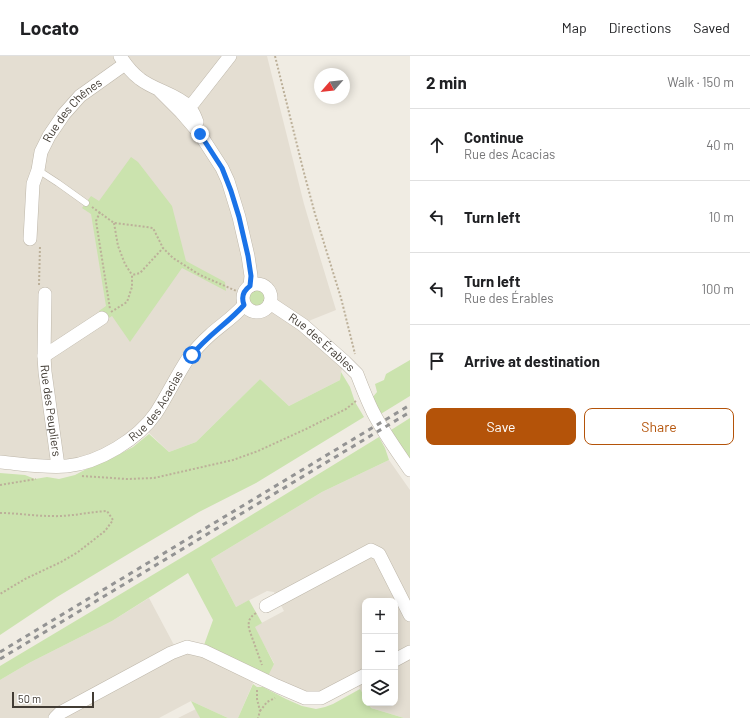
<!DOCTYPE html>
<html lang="en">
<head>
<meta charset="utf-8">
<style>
	body { margin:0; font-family:Barlow,sans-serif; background:#f2f2f2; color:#202124 }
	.controls { position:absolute; right:12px; bottom:12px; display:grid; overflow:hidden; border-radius:8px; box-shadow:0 2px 10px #0003 }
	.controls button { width:36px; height:36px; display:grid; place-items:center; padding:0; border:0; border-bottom:1px solid #e0e0e0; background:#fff; color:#202124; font:20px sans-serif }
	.compass { position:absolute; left:314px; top:12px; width:36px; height:36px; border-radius:50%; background:#fff; box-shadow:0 2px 10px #0003; rotate:242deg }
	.scale { position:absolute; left:12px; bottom:10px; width:82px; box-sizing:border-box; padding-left:4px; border:2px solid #423c34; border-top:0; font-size:11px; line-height:14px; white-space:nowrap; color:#423c34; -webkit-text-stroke:3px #fff; paint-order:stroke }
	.stop { position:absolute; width:12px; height:12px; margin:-9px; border:3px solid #1a73e8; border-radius:50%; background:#fff }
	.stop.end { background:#1a73e8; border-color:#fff; box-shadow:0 1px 4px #0008 }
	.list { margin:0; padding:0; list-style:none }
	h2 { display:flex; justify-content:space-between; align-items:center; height:52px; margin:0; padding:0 16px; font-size:17px }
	h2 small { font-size:13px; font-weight:400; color:#757577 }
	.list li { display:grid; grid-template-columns:26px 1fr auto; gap:12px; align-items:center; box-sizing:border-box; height:72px; padding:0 16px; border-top:1px solid #e0e0e0 }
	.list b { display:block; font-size:15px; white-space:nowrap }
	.list p { margin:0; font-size:13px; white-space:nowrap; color:#757577 }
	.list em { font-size:13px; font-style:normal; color:#757577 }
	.actions { display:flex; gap:8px; padding:12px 16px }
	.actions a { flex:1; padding:9px 0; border:1px solid #b45309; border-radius:8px; text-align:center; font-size:14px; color:#b45309 }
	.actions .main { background:#b45309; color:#fff }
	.icon { flex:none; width:22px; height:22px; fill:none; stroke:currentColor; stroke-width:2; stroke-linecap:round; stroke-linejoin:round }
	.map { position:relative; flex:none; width:410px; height:662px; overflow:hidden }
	header { display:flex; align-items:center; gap:24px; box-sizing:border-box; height:56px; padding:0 20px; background:#fff; border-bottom:1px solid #e0e0e0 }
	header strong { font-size:19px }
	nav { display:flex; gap:22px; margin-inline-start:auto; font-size:14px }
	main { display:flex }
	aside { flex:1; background:#fff }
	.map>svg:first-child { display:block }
	.residential { fill:#e4ded2 }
	.green { fill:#cbe3ae }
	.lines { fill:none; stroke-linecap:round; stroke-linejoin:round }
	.service-casing { stroke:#beb7aa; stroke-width:7 }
	.minor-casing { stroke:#beb7aa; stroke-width:14 }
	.path { stroke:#bcb099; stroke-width:2; stroke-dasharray:2 2; stroke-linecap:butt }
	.service { stroke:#fff; stroke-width:6 }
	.minor { stroke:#fff; stroke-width:13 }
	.rail { stroke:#939393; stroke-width:3; stroke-dasharray:5 5; stroke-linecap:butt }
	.route { stroke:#1a73e8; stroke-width:5 }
	.labels { text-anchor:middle; stroke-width:4; stroke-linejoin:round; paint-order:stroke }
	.street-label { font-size:12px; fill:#423c34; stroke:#fff }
</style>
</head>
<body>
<header>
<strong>Locato</strong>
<nav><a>Map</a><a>Directions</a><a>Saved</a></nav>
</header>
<main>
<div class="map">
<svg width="410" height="662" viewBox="0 0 410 662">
	<rect width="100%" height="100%" fill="#f0ece3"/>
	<!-- residential -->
	<g class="residential">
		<polygon points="0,0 267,0 304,148 312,175 336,254 311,264 304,269 345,306 341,316 340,324 289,350 260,323 196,386 169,396 144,372 79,408 0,406"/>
		<polygon points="389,404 410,434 410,662 404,662 371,652 368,647 395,647 395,545 365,545 365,641 360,633 357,624 321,642 267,625 268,618 274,607 254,571 284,555 274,536 267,535 236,551 211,503 322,436"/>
		<polygon points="149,542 174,589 187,591 256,620 238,662 228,662 191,645 159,662 0,662 0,624 29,607 112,565"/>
		<polygon points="196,653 200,662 178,662"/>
	</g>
	<!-- green -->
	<g class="green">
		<polygon points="131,101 138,106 172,150 186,205 225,226 226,235 182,212 130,286 112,260 106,264 99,255 106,250 91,158 82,152 91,140 99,145"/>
		<circle cx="257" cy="242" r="9"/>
		<polygon points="410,304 410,340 379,359 372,342 377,336 375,328 384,324 386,318"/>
		<polygon points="341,316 350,331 355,346 364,361 256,427 199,456 135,494 57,541 0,579 0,417 25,419 35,423 47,421 59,423 75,419 94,409 114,401 133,391 149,378 169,396 196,386 260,323 289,350 340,324"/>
		<polygon points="410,362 410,405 391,374"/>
		<polygon points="379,381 385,392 389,404 322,436 211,503 236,551 249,544 262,567 255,571 274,608 268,620 204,589 213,564 188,517 112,565 29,607 0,624 0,610 201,490"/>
		<polygon points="253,628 257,631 263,631 286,643 302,650 316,653 325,651 333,648 360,633 365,641 365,647 368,647 371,652 404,662 238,662"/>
		<polygon points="191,645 228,662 200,662"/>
	</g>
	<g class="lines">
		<!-- service casing -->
		<g class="service-casing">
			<polyline id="service" points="38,114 58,127 86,147"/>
		</g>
		<!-- minor casing -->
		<g class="minor-casing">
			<g id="minor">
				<path d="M120,0C125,8 132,17 140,23C154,34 176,38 188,50C193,54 195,61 197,66"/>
				<polyline points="160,35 181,56 200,78 222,112 228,125 239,161 248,200 251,220 250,230"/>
				<polyline points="182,55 194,46 230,0"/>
				<path id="s1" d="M30,183L33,128L38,114L41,96L49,80L64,58L80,40L125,8"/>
				<circle cx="257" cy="242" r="14"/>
				<path id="s2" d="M45,238L44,300L45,316L58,410"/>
				<path id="s3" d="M270,247L303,269L345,306L357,318C362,331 367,344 373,356C383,376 397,395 410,414"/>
				<polyline points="44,300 102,262"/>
				<path id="s4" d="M0,406C22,408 45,412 67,410C99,407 138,383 156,357C167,340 176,321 187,304C194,295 201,287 210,279C221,269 234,261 244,249"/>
				<polyline points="266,550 371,494 379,498 410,559"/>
				<polyline points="395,604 410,596"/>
				<polyline points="55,662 60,657 171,597 187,591 204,595 277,630 305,642 321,642 365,619"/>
			</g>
		</g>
		<!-- path -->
		<g class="path">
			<polyline points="275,0 303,113 315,158 341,242 355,298"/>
			<polyline points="92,151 114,167 139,170 153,172 163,192 173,202 200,219 241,237"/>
			<polyline points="100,156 96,165 110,253"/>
			<polyline points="114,167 118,190 125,208 132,219"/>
			<polyline points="39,229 40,190"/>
			<polyline points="111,256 127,246 132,231 132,219 140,217 163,192"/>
			<polyline points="82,420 127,423 154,422 233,404 258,395 306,373 346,353 356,345"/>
			<polyline points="0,429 36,423"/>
			<path d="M0,457C17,457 34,460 50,460C70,461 88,456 107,455L113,464L105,475L78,496L61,506L25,523L0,538"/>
			<path d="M256,557C249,562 248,565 249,573L262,609"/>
			<polyline points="257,634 257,643 260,655 258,662"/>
			<polyline points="260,655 267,646 275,642"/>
		</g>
		<!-- service -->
		<use href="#service" class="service"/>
		<!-- minor -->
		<use href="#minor" class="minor"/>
		<!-- rail -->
		<g class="rail">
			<polyline points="0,596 410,349"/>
			<polyline points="0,603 410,356"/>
		</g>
	</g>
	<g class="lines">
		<!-- route -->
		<path class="route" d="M192,299C207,280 228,267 244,249C241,241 243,235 250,230L251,220L248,200L239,161L231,135L222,112L200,78"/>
	</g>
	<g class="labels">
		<!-- street labels -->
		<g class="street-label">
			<text dy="4" stroke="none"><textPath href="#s1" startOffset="141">Rue des Chênes</textPath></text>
			<text dy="4" stroke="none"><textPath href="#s3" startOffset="65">Rue des Érables</textPath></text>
			<text dy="4" stroke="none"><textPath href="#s4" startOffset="179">Rue des Acacias</textPath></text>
			<text dy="4" stroke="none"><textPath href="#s2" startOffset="117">Rue des Peupliers</textPath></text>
		</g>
	</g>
</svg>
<div class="controls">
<button>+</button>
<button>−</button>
<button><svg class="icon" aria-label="layers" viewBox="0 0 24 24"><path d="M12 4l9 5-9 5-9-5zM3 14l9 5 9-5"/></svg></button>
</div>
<svg class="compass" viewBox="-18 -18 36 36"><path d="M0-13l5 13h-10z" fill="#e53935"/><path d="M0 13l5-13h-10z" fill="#757577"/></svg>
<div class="scale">50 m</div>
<div class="stop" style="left:192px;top:299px"></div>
<div class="stop end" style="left:200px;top:78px"></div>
</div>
<aside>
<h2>2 min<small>Walk · 150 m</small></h2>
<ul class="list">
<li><svg class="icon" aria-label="ahead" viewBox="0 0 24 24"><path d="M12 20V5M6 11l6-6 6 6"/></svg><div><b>Continue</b><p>Rue des Acacias</p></div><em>40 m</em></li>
<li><svg class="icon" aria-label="left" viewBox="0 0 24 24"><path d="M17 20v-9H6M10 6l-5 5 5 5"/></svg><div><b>Turn left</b></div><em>10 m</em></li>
<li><svg class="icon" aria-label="left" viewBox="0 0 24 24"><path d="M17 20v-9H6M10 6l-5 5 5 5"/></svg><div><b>Turn left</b><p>Rue des Érables</p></div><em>100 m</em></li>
<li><svg class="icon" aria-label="arrive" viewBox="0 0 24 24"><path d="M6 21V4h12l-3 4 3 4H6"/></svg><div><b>Arrive at destination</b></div></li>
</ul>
<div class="actions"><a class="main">Save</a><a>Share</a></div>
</aside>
</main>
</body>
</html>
